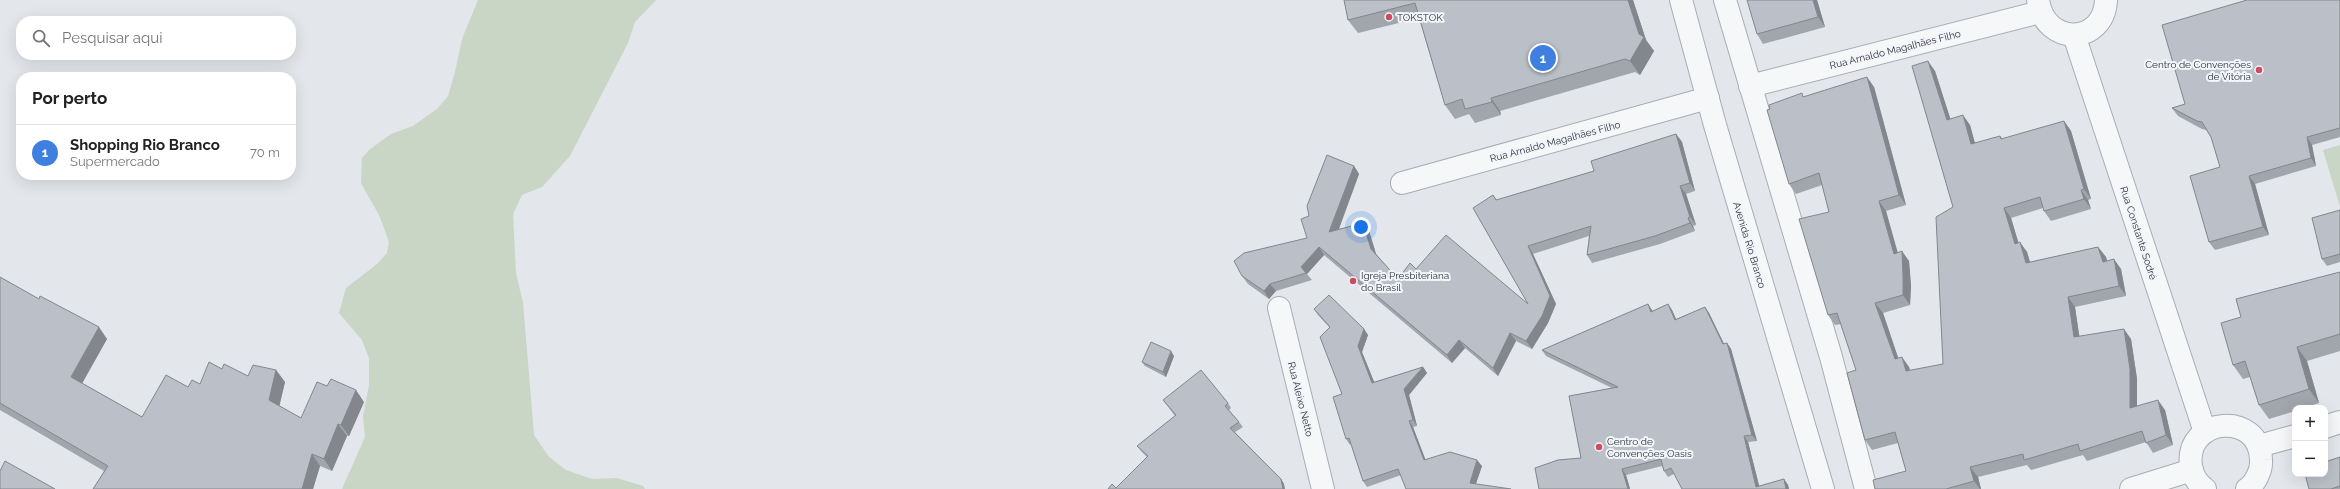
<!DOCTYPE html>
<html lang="pt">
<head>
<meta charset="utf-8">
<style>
	body { margin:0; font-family:Raleway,sans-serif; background:#f2f2f2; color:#222 }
	.controls { position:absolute; right:12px; bottom:12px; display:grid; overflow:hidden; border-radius:8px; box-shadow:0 4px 16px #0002 }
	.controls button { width:36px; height:36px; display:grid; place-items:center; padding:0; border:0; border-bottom:1px solid #e0e0e0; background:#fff; color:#222; font:20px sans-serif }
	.you { position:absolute; left:1361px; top:227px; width:14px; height:14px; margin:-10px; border:3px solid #fff; border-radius:50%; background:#1a73e8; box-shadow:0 0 0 6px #1a73e833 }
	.badge { display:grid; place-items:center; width:26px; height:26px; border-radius:50%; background:#cb4d5f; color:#fff; font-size:13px; font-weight:700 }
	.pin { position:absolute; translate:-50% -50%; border:2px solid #fff; box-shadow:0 1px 4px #0006 }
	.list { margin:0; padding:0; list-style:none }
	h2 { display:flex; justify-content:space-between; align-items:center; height:52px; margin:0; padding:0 16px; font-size:17px }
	h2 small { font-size:13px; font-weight:400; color:#767676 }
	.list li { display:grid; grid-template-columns:26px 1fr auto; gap:12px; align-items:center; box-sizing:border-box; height:56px; padding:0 16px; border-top:1px solid #e0e0e0 }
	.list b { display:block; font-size:15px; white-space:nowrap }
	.list p { margin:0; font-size:13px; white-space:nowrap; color:#767676 }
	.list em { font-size:13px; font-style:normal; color:#767676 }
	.icon { flex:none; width:22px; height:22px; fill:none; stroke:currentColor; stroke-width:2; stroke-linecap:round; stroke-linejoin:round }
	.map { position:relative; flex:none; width:2340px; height:489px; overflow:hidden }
	.search { position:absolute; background:#fff; box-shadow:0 4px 16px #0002; left:16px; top:16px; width:280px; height:44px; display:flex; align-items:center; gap:10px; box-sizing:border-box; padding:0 14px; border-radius:16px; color:#767676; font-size:15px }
	.panel { position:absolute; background:#fff; box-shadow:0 4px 16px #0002; left:16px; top:72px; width:280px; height:108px; border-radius:16px }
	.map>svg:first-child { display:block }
	.green { fill:#c9d5c5 }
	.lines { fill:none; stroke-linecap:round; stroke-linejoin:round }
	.minor-casing { stroke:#a8adb5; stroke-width:24 }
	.minor { stroke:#f6f7f9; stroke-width:22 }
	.wall { fill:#a1a5ac }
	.shaded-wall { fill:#83868c }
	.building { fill:#bbc0c8; stroke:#83868c }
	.poi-dot { fill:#cb4d5f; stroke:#f3f5f8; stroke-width:1.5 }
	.labels { text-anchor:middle; stroke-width:4; stroke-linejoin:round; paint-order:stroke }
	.poi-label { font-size:10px; fill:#2b3443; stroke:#f3f5f8; text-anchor:start }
	.street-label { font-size:10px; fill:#2b3443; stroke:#f3f5f8 }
</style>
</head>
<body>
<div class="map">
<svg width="2340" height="489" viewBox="0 0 2340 489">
	<rect width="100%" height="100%" fill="#e3e6eb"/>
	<!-- green -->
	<g class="green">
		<polygon points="478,0 656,0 635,22 628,43 570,156 542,187 522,195 513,214 516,273 523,303 534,435 549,457 566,470 592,479 617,478 643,486 645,489 342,489 365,437 363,416 369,385 369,358 362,340 339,313 346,288 377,264 387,253 389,242 379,215 361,183 362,158 369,150 391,134 413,126 437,109 448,96 455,72 462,39"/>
		<polygon points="2340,145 2340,207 2323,150"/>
	</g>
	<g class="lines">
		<!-- minor casing -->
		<g class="minor-casing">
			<g id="minor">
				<polyline points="1681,0 1715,125 1823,489"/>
				<polyline points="1725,0 1831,357 1866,489"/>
				<path d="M2038,0C2045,47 2104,45 2106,0"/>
				<polyline points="2074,35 2205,432"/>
				<polyline points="1750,86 2040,12"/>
				<polyline points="1402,183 1708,98"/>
				<polyline points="1279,308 1323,489"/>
				<polyline points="2325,427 2340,422"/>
				<polyline points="2259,446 2295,436"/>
				<polyline points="2131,489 2192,470"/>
				<path d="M2205,489C2198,484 2192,475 2191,466C2184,417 2260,410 2261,460C2262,470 2255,484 2247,489"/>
			</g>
		</g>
		<!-- minor -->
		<use href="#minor" class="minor"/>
	</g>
	<!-- wall -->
	<g class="wall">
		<polygon points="1344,0 1633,0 1646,40 1654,51 1640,75 1635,72 1500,111 1501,115 1475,123 1469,114 1455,119 1445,105 1419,18 1358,33 1348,20"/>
		<polygon points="1817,0 1825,27 1763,44 1757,34"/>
		<polygon points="2340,0 2340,137 2312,145 2316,166 2255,184 2269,235 2215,250 2209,242 2220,167 2211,137 2206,130 2202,129 2178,116 2172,108 2185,104"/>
		<polygon points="1935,71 1950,119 1970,125 1975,143 2000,136 2003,139 2064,121 2071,131 2091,199 2088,200 2091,209 2051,221 2044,211 2043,208 2011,218 2018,243 2027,252 2030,262 2098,247 2106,257 2107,261 2121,269 2126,296 2075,307 2079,336 2131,339 2137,379 2137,406 2165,410 2173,445 2153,453 2146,442 2087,461 2083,455 2031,470 2027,465 1978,477 1981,489 1875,489 1906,471 1898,443 1872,450 1865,440 1856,370 1841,324 1835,325 1828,315 1829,212 1822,185 1796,194 1789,184 1804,97 1874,87 1906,205 1886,211 1897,253 1909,261 1911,286 1910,305 1883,313 1898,358 1909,367 1910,371 1943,364 1953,207"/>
		<polygon points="1676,134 1682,142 1695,191 1686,194 1696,225 1693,226 1695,231 1660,244 1592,263 1587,255 1589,236 1533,254 1556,304 1548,323 1532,349 1516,341 1498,376 1465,348 1452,363 1324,255 1307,274 1312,280 1276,291 1269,299 1248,284 1242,276 1307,238 1309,216 1354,166 1359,174 1339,229 1363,223 1369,231 1376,254 1398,279 1416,269 1528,304 1493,195 1497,200 1594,171"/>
		<polygon points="2340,210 2340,262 2327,266 2322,259"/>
		<polygon points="2340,272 2340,351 2307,361 2319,403 2304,408 2295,408 2295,411 2269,419 2259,405 2250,377 2243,379 2233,365 2241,317"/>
		<polygon points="0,277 107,339 82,383 142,417 188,387 200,384 222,369 248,376 276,370 285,382 279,406 301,418 364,402 349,436 347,436 332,471 320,466 313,489 93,489 104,471 0,410"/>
		<polygon points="1648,304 1652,311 1668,304 1672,310 1676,319 1705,307 1709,313 1724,344 1727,343 1731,349 1757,441 1748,442 1759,486 1784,479 1788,485 1789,489 1682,489 1674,474 1668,477 1664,471 1662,466 1626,475 1630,489 1539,489 1535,468 1558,460 1581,458 1569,396 1612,388 1546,356 1542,350"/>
		<polygon points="1314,309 1364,329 1368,335 1362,352 1374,382 1423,367 1427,373 1409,395 1417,426 1413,427 1425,460 1482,466 1476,484 1401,475 1367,487 1363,481 1351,444 1350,445 1346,439 1342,394 1330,328 1318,315"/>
		<polygon points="1174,356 1166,377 1145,366 1142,362"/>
		<polygon points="1163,400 1228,403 1231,408 1229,410 1239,422 1243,427 1235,432 1281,479 1284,484 1116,488 1147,457 1141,451 1137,446 1175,416"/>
		<polygon points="2340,457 2340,489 2309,489"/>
	</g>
	<!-- shaded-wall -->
	<g class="shaded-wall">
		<polygon points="1628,0 1633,0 1646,40 1654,51 1640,75 1630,61 1639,34"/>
		<polygon points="1813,0 1817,0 1825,27 1818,17"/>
		<polygon points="1928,61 1935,71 1954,130 1947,120"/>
		<polygon points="1867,77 1874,87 1906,205 1899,195"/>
		<polygon points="1491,98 1500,111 1501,115 1492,102"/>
		<polygon points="1963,115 1970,125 1978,155 1971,144"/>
		<polygon points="2064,121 2071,131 2091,199 2084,189"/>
		<polygon points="1676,134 1682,142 1695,191 1690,183"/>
		<polygon points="2307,137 2312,145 2316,166 2311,158"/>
		<polygon points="1354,166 1359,174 1335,239 1329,232"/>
		<polygon points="2249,176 2255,184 2269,235 2263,227"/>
		<polygon points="1680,186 1686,194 1696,225 1690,217"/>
		<polygon points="2081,190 2088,200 2091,209 2084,199"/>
		<polygon points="1879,201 1886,211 1901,264 1894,254"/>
		<polygon points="2004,208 2011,218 2022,254 2015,244"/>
		<polygon points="1688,218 1693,226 1695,231 1690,223"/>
		<polygon points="1363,223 1369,231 1377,257 1371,249"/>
		<polygon points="2020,242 2027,252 2033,273 2026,263"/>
		<polygon points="1528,246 1533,254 1556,304 1548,323 1532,349 1526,341 1542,316"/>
		<polygon points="1319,247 1324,255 1307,274 1301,267"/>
		<polygon points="2098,247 2106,257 2110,272 2103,262"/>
		<polygon points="1902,251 1909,261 1911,286 1910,305 1903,295"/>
		<polygon points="2114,259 2121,269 2126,296 2119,286"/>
		<polygon points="1270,284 1276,291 1269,299 1264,291"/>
		<polygon points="2068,297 2075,307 2081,347 2074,337"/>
		<polygon points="1875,303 1883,313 1902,369 1895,359"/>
		<polygon points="1648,304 1652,310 1655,318 1651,312"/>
		<polygon points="1668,304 1672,310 1679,326 1675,320"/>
		<polygon points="1705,307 1709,313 1727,350 1723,344"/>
		<polygon points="99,327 107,339 79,389 71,377"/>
		<polygon points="1364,329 1368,335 1362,352 1377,389 1372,383 1358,346"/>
		<polygon points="2124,329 2131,339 2137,379 2137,418 2130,408"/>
		<polygon points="1510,333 1516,341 1498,376 1493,368"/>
		<polygon points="1459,340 1465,348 1452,363 1447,355"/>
		<polygon points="1727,343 1731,349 1757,441 1752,435"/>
		<polygon points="2297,347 2307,361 2319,403 2309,389"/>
		<polygon points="1171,351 1174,356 1166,377 1163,372"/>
		<polygon points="1902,357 1909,367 1913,381 1906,371"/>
		<polygon points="1423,367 1427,373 1409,395 1417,426 1413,420 1404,389"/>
		<polygon points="276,370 285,382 278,412 269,400"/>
		<polygon points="356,390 364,402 349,436 341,425"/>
		<polygon points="2158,400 2165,410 2173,445 2166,435"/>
		<polygon points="1409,421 1413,427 1428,466 1424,460"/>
		<polygon points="338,424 347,436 332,471 324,459"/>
		<polygon points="1744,436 1748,442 1760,489 1756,487"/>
		<polygon points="312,454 320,466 313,489 302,489"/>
		<polygon points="1477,460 1482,466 1474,489 1470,483"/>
		<polygon points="1970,467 1978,477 1981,489 1980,489 1974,481"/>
		<polygon points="1622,469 1626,475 1630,489 1628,489"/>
		<polygon points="1281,479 1284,484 1285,489 1283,489"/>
		<polygon points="1784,479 1788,485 1789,489 1786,489"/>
	</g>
	<!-- building -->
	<g class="building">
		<polygon points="1344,0 1628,0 1639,34 1644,37 1630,61 1625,59 1491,98 1492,102 1465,109 1462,99 1445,105 1415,3 1348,20"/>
		<polygon points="1747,0 1813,0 1818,17 1757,34"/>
		<polygon points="2247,0 2340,0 2340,128 2307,137 2311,158 2249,176 2263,227 2209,242 2190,176 2220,167 2211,137 2202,122 2197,121 2172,108 2185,104 2162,25"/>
		<polygon points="1928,61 1947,120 1963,115 1971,144 2000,136 2001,139 2064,121 2084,189 2081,190 2084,199 2044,211 2040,197 2004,208 2015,244 2020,242 2026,263 2098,247 2103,262 2114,259 2119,286 2068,297 2074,337 2124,329 2130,369 2130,408 2158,400 2166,435 2146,443 2142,431 2080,451 2078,444 2024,460 2023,454 1970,467 1974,481 1946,489 1875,489 1873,480 1906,471 1895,432 1865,440 1847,373 1856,370 1837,313 1828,315 1799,219 1829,212 1819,173 1789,184 1767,110 1770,109 1769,105 1802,93 1803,97 1867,77 1899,195 1879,201 1894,254 1902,251 1903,276 1903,295 1875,303 1895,359 1902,357 1906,371 1943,364 1936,217 1953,207 1912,66"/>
		<polygon points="1676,134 1690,183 1680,186 1690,217 1688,218 1690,223 1655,236 1587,255 1591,226 1528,246 1550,296 1542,316 1526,341 1510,333 1493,368 1459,340 1447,355 1319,247 1301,267 1306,273 1270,284 1264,291 1242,276 1234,261 1244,253 1307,238 1301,219 1309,216 1307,206 1327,155 1354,166 1329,232 1363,223 1371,249 1398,279 1410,263 1416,269 1446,235 1528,304 1473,208 1493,195 1496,200 1594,171 1591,161"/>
		<polygon points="2340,210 2340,254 2322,259 2312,218"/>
		<polygon points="2340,272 2340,334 2297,347 2309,389 2259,405 2245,361 2233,365 2221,323 2241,317 2236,299"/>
		<polygon points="0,277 39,299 40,296 99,327 71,377 142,417 166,375 188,387 192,380 200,384 209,362 222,369 224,364 248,376 253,365 276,370 269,400 301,418 317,382 327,386 331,379 356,390 341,425 338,424 324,459 312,454 302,489 93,489 108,466 0,403"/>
		<polygon points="1329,295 1364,329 1358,346 1372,383 1423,367 1404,389 1413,420 1409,421 1424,460 1450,452 1477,460 1470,483 1511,489 1406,489 1398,469 1363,481 1349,438 1346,439 1333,397 1342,394 1320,337 1330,327 1314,309"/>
		<polygon points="1648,304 1651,312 1668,304 1675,320 1705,307 1723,344 1727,343 1752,435 1744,436 1756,487 1784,479 1786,489 1682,489 1671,468 1664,471 1661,459 1622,469 1628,489 1539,489 1535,468 1558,460 1581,458 1569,396 1618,387 1542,350"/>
		<polygon points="1151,342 1171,351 1163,372 1142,362"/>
		<polygon points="1201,370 1228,403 1225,406 1239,422 1230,428 1281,479 1283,489 1108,489 1112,484 1116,488 1148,456 1137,446 1176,415 1163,400"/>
		<polygon points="2340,457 2340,486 2331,489 2309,489 2305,474 2325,474 2325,462"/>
		<polygon points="5,461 55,489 0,489 0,471"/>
	</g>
	<!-- markers -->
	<g class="poi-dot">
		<circle cx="1389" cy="17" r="4"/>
		<circle cx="2259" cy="70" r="4"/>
		<circle cx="1353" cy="281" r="4"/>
		<circle cx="1599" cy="447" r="4"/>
	</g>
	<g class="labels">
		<!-- poi labels -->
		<g class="poi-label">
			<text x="1397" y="21">TOKSTOK</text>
			<text x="2251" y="68" text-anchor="end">Centro de Convenções<tspan x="2251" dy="12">de Vitória</tspan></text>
			<text x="1361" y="279">Igreja Presbiteriana<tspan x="1361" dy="12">do Brasil</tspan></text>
			<text x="1607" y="445">Centro de<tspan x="1607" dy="12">Convenções Oasis</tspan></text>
		</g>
		<!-- street labels -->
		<g class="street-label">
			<text transform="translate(1895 49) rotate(-14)" y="4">Rua Arnaldo Magalhães Filho</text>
			<text transform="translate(1555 141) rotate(-15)" y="4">Rua Arnaldo Magalhães Filho</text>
			<text transform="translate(2139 233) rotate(72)" y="4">Rua Constante Sodré</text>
			<text transform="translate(1750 245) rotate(73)" y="4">Avenida Rio Branco</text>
			<text transform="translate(1301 399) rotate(76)" y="4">Rua Aleixo Netto</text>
		</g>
	</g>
</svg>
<div class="controls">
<button>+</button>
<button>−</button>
</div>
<div class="you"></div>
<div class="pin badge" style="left:1543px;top:58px;background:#3f7fe0">1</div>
<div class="search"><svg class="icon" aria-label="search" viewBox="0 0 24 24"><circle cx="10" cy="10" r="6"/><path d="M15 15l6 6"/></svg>Pesquisar aqui</div>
<section class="panel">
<h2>Por perto<small></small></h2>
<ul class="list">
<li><span class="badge" style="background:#3f7fe0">1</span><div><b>Shopping Rio Branco</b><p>Supermercado</p></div><em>70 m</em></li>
</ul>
</section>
</div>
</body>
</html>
